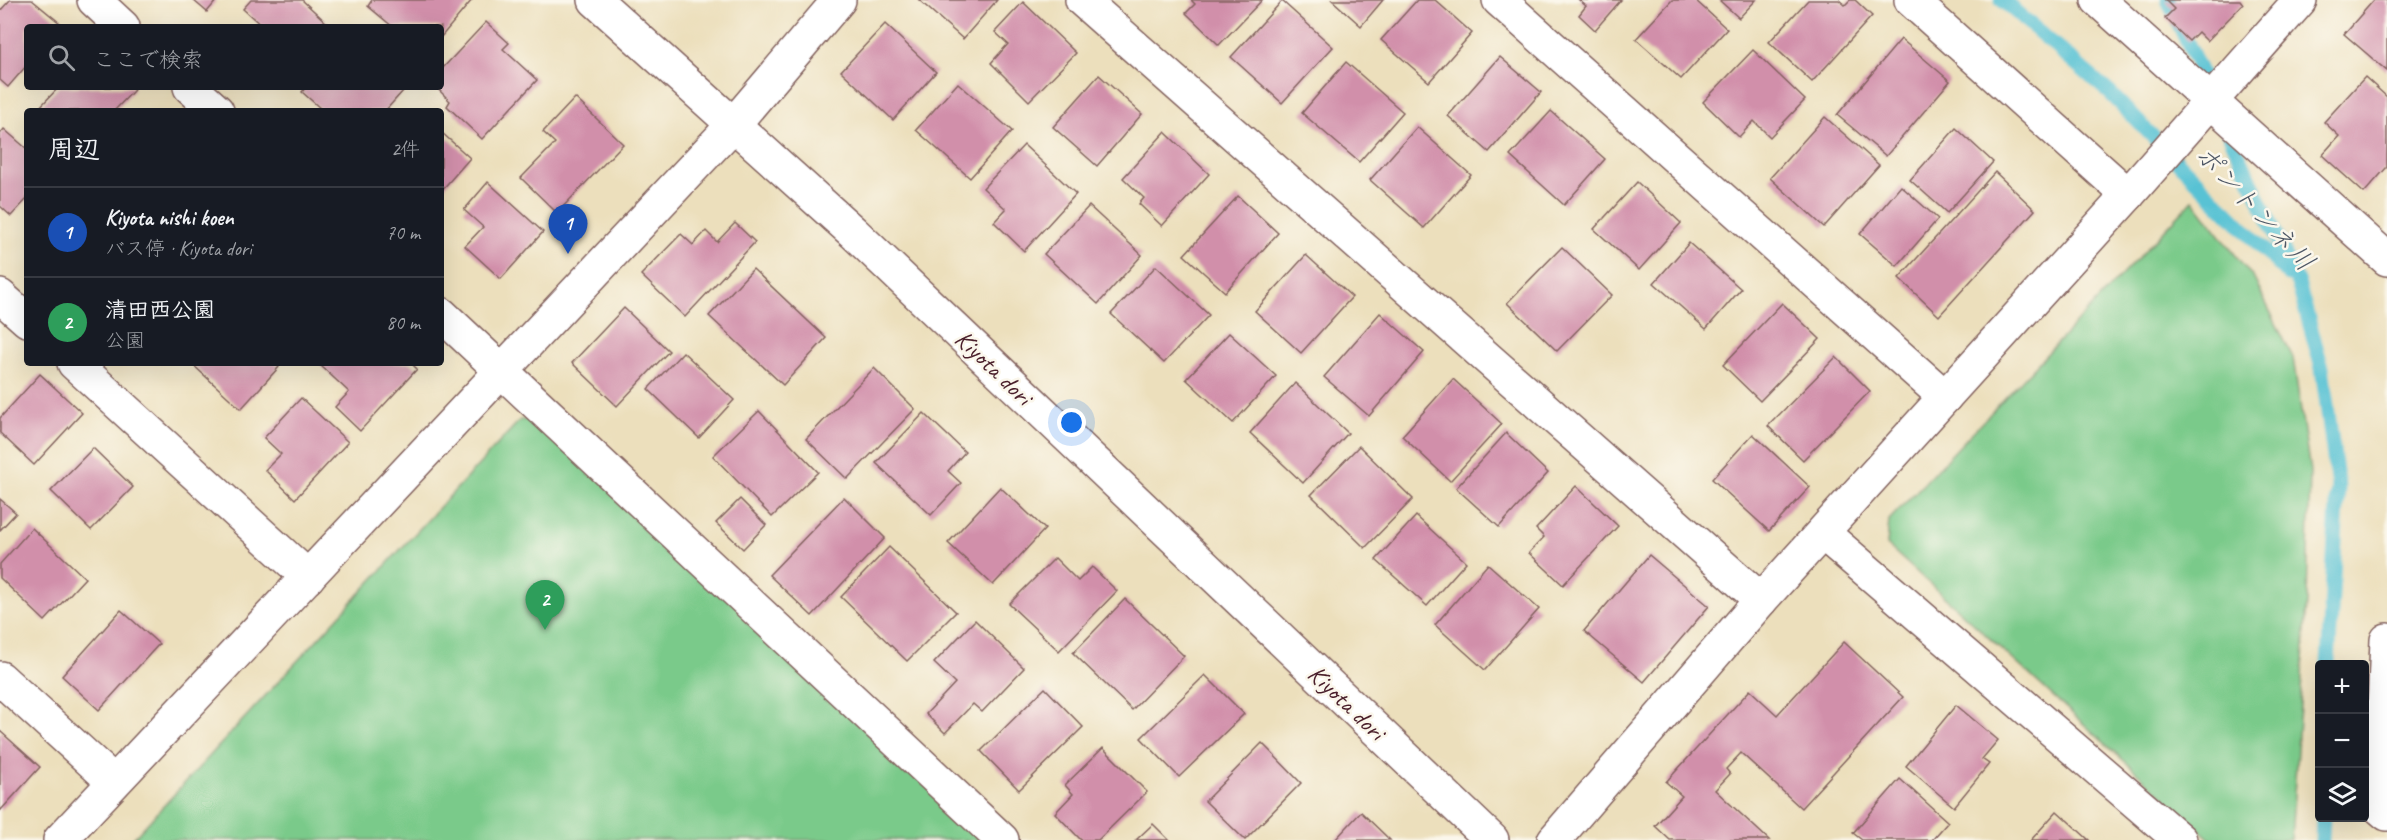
<!DOCTYPE html>
<html lang="ja">
<head>
<meta charset="utf-8">
<style>
	body { margin:0; font-family:Caveat,"Klee One",sans-serif; background:#20242c; color:#f1f3f6 }
	.controls { position:absolute; right:18px; bottom:18px; display:grid; overflow:hidden; border-radius:6px; box-shadow:0 6px 24px #0002 }
	.controls button { width:54px; height:54px; display:grid; place-items:center; padding:0; border:0; border-bottom:2px solid #363941; background:#171b24; color:#f1f3f6; font:30px sans-serif }
	.you { position:absolute; left:1072px; top:423px; width:21px; height:21px; margin:-15px; border:4px solid #fff; border-radius:50%; background:#1a73e8; box-shadow:0 0 0 9px #1a73e833 }
	.badge { display:grid; place-items:center; width:39px; height:39px; border-radius:50%; background:#0f766e; color:#fff; font-size:20px; font-weight:700 }
	.pin { position:absolute; translate:-50% -50px; filter:drop-shadow(0 2px 3px #0008) }
	.pin::after { content:''; position:absolute; top:32px; width:21px; height:18px; background:inherit; clip-path:polygon(0 0,100% 0,50% 100%) }
	.list { margin:0; padding:0; list-style:none }
	h2 { display:flex; justify-content:space-between; align-items:center; height:78px; margin:0; padding:0 24px; font-size:26px }
	h2 small { font-size:20px; font-weight:400; color:#9ea1a6 }
	.list li { display:grid; grid-template-columns:39px 1fr auto; gap:18px; align-items:center; box-sizing:border-box; height:90px; padding:0 24px; border-top:2px solid #363941 }
	.list b { display:block; font-size:22px; white-space:nowrap }
	.list p { margin:0; font-size:20px; white-space:nowrap; color:#9ea1a6 }
	.list em { font-size:20px; font-style:normal; color:#9ea1a6 }
	.icon { flex:none; width:33px; height:33px; fill:none; stroke:currentColor; stroke-width:2; stroke-linecap:round; stroke-linejoin:round }
	.map { position:relative; flex:none; width:2387px; height:840px; overflow:hidden }
	.search { position:absolute; background:#171b24; box-shadow:0 6px 24px #0002; left:24px; top:24px; width:420px; height:66px; display:flex; align-items:center; gap:15px; box-sizing:border-box; padding:0 21px; border-radius:6px; color:#9ea1a6; font-size:22px }
	.panel { position:absolute; background:#171b24; box-shadow:0 6px 24px #0002; left:24px; top:108px; width:420px; height:258px; border-radius:6px }
	.map>svg:first-child { display:block }
	.green { fill:#7aca8a; stroke:#62745a; stroke-width:1.5 }
	.lines { fill:none; stroke-linecap:round; stroke-linejoin:round }
	.stream { stroke:#58c2d4; stroke-width:15 }
	.building { fill:#d18faa }
	.minor-casing { stroke:#83625e; stroke-width:36 }
	.minor { stroke:#fff; stroke-width:33 }
	.labels { text-anchor:middle; stroke-width:5; stroke-linejoin:round; paint-order:stroke }
	.street-label { font-size:26px; fill:#4a1f2b; stroke:#fbf7ec }
	.water-label { font-size:27px; font-style:italic; fill:#4f5866; stroke:#fbf7ec }
</style>
</head>
<body>
<div class="map">
<svg width="2387" height="840" viewBox="0 0 2387 840">
	<rect width="100%" height="100%" fill="#fbf7ec"/>
	<filter id="ink" filterUnits="userSpaceOnUse"><feTurbulence type="fractalNoise" baseFrequency=".0167" numOctaves="2"/><feDisplacementMap in="SourceGraphic" scale="12" xChannelSelector="R" yChannelSelector="G"/><feConvolveMatrix kernelMatrix="1 2 1 2 8 2 1 2 1" color-interpolation-filters="sRGB"/></filter>
	<filter id="wash" filterUnits="userSpaceOnUse"><feTurbulence type="fractalNoise" baseFrequency=".008" numOctaves="4" result="noise"/><feDisplacementMap in="SourceGraphic" scale="24" xChannelSelector="R" yChannelSelector="G"/><feGaussianBlur stdDeviation="1.35" result="paint"/><feColorMatrix in="noise" values="0 0 0 0 0 0 0 0 0 0 0 0 0 0 0 0 0 1.4 0 .05"/><feComposite in="paint" operator="in"/></filter>
	<g filter="url(#wash)">
		<rect width="100%" height="100%" fill="#ecdfbc"/>
		<!-- green -->
		<g class="green">
			<polygon points="2193,200 2254,279 2293,358 2310,471 2307,602 2291,840 2211,840 1887,545 1889,520"/>
			<polygon points="540,419 984,840 132,840 520,420"/>
		</g>
		<g class="lines">
			<!-- stream -->
			<g class="stream">
				<polyline points="2002,0 2110,93 2289,275"/>
				<polyline points="2168,0 2207,86"/>
				<polyline points="2226,127 2298,283 2322,368 2338,487 2328,664"/>
				<polyline points="2322,840 2323,818"/>
			</g>
		</g>
		<g id="blocks">
			<!-- building -->
			<g class="building">
				<polygon points="10,0 32,0 61,24 59,27 27,27 27,65 8,87 0,80 0,11"/>
				<polygon points="193,0 217,0 207,12"/>
				<polygon points="251,0 302,0 328,24 325,27 263,27 243,9"/>
				<polygon points="372,0 472,0 441,37 441,27 393,27 368,6"/>
				<polygon points="919,0 997,0 963,39"/>
				<polygon points="1191,0 1262,0 1219,45 1186,13 1195,4"/>
				<polygon points="1332,0 1383,0 1361,26"/>
				<polygon points="1417,0 1435,0 1472,33 1429,82 1381,40"/>
				<polygon points="1579,0 1621,0 1595,30 1579,15 1586,6"/>
				<polygon points="1672,0 1695,0 1727,29 1681,79 1636,39"/>
				<polygon points="1719,0 1756,0 1739,18"/>
				<polygon points="1808,0 1839,0 1845,5 1850,0 1855,0 1872,16 1812,82 1769,42"/>
				<polygon points="2165,0 2240,0 2243,4 2207,41 2198,32 2189,41 2165,18 2174,9"/>
				<polygon points="2374,0 2387,0 2387,71 2344,34"/>
				<polygon points="1282,1 1333,47 1282,103 1231,57"/>
				<polygon points="1023,2 1076,53 1029,101 991,63 1008,44 995,32"/>
				<polygon points="486,22 509,43 503,49 537,80 482,139 447,106 450,101 436,87 441,87 441,70"/>
				<polygon points="885,24 936,72 893,120 841,71"/>
				<polygon points="1901,39 1950,81 1886,156 1837,115"/>
				<polygon points="1753,50 1805,100 1770,137 1754,121 1739,137 1703,102"/>
				<polygon points="1500,57 1541,92 1489,152 1448,116"/>
				<polygon points="1346,62 1403,112 1359,162 1302,113"/>
				<polygon points="1099,75 1142,114 1097,166 1053,127"/>
				<polygon points="2365,77 2387,97 2387,167 2364,193 2322,155 2339,136 2324,122"/>
				<polygon points="958,83 1012,131 970,178 916,130"/>
				<polygon points="59,87 132,87 134,90 114,111 40,111 38,109"/>
				<polygon points="306,87 399,87 403,91 385,111 319,111 321,109 302,92"/>
				<polygon points="575,98 623,144 557,213 521,178 555,143 543,132"/>
				<polygon points="1551,111 1605,159 1564,205 1510,156"/>
				<polygon points="1825,117 1879,165 1824,227 1770,178"/>
				<polygon points="1417,127 1471,175 1424,228 1370,180"/>
				<polygon points="1956,128 1993,162 1947,213 1910,180"/>
				<polygon points="4,129 27,149 27,199 11,216 0,206 0,134"/>
				<polygon points="441,132 470,158 441,191"/>
				<polygon points="1165,132 1209,174 1162,226 1139,204 1144,198 1123,178"/>
				<polygon points="1024,145 1076,194 1024,251 994,222 1006,209 983,188"/>
				<polygon points="1995,172 2035,210 1939,316 1899,278"/>
				<polygon points="488,182 543,232 501,279 465,246 483,227 464,210"/>
				<polygon points="1637,182 1681,223 1639,270 1594,229"/>
				<polygon points="1901,186 1938,219 1897,266 1860,234"/>
				<polygon points="1238,196 1278,233 1225,292 1184,255"/>
				<polygon points="1089,206 1142,255 1098,304 1044,254"/>
				<polygon points="735,223 755,242 685,317 641,275 681,234 693,245 706,231 717,242"/>
				<polygon points="1689,243 1741,289 1706,329 1654,283"/>
				<polygon points="1562,247 1612,295 1557,351 1507,303"/>
				<polygon points="1306,255 1352,297 1301,353 1255,311"/>
				<polygon points="1156,266 1209,315 1164,363 1111,314"/>
				<polygon points="753,269 826,338 783,385 709,316"/>
				<polygon points="1782,303 1820,339 1760,401 1723,365"/>
				<polygon points="624,308 669,351 617,406 572,363"/>
				<polygon points="1380,313 1424,352 1369,416 1324,377"/>
				<polygon points="1229,333 1276,376 1233,423 1186,379"/>
				<polygon points="683,352 734,400 699,438 648,389"/>
				<polygon points="1836,357 1870,391 1803,460 1768,426"/>
				<polygon points="191,363 275,363 279,367 241,409"/>
				<polygon points="322,363 411,363 417,369 360,431 335,407 349,392 320,365"/>
				<polygon points="874,368 915,409 847,479 806,439"/>
				<polygon points="40,374 82,413 34,465 0,433 0,418"/>
				<polygon points="1453,379 1502,424 1450,481 1402,436"/>
				<polygon points="1295,383 1348,433 1303,483 1250,433"/>
				<polygon points="301,398 348,442 295,499 265,470 281,454 264,438"/>
				<polygon points="759,411 818,472 772,517 713,456"/>
				<polygon points="924,413 965,452 948,471 961,483 931,515 876,463"/>
				<polygon points="1506,433 1548,473 1499,527 1456,488"/>
				<polygon points="1753,434 1810,487 1769,531 1712,479"/>
				<polygon points="1359,446 1413,499 1365,548 1311,495"/>
				<polygon points="93,448 133,487 91,530 51,491"/>
				<polygon points="1576,486 1618,526 1563,585 1529,553 1544,537 1536,529"/>
				<polygon points="1000,487 1045,529 993,585 948,543"/>
				<polygon points="844,497 885,538 812,616 769,575"/>
				<polygon points="0,499 16,513 0,530"/>
				<polygon points="740,499 766,525 743,549 716,523"/>
				<polygon points="1416,516 1466,562 1427,606 1376,560"/>
				<polygon points="32,528 85,578 45,621 0,578 0,564"/>
				<polygon points="889,547 956,612 907,661 841,597"/>
				<polygon points="1649,555 1709,606 1644,682 1584,631"/>
				<polygon points="1055,558 1078,581 1092,567 1117,591 1059,651 1009,604"/>
				<polygon points="1488,564 1539,609 1485,670 1435,625"/>
				<polygon points="1125,599 1184,656 1132,710 1073,653"/>
				<polygon points="121,610 159,644 99,710 62,676"/>
				<polygon points="975,620 1024,668 982,712 973,704 945,733 926,714 955,683 934,663"/>
				<polygon points="1844,642 1903,697 1801,808 1741,753 1726,769 1730,774 1715,790 1769,840 1670,840 1655,826 1682,796 1666,782 1750,690 1777,715"/>
				<polygon points="1205,675 1244,714 1179,777 1141,738"/>
				<polygon points="1045,688 1083,727 1019,790 981,751"/>
				<polygon points="1956,705 1998,740 1982,759 1989,764 1954,807 1906,766"/>
				<polygon points="0,731 40,767 0,811"/>
				<polygon points="1262,743 1301,783 1245,840 1205,801"/>
				<polygon points="1103,748 1147,792 1098,840 1081,840 1055,813 1073,794 1065,785"/>
				<polygon points="1900,779 1948,822 1932,840 1862,840 1853,833"/>
				<polygon points="2057,811 2089,840 2031,840"/>
				<polygon points="1361,812 1390,840 1335,840"/>
				<polygon points="1153,824 1169,840 1136,840"/>
			</g>
		</g>
	</g>
	<g filter="url(#ink)">
		<use href="#blocks" fill-opacity="0" stroke="#83625e" stroke-width="1.5"/>
		<g class="lines">
			<!-- minor casing -->
			<g class="minor-casing">
				<g id="minor">
					<polyline points="94,0 123,27"/>
					<polyline points="595,0 854,233 1492,840"/>
					<polyline points="1082,0 1761,600"/>
					<polyline points="1499,0 1945,397"/>
					<polyline points="1911,0 2128,195"/>
					<polyline points="2098,0 2387,259"/>
					<polyline points="190,87 217,111"/>
					<polyline points="0,296 27,320"/>
					<polyline points="441,314 1002,840"/>
					<polyline points="74,363 308,577"/>
					<polyline points="1823,533 2180,840"/>
					<polyline points="2387,640 2380,808 2387,814"/>
					<polyline points="0,678 114,782"/>
					<polyline points="60,840 733,125 839,0"/>
					<polyline points="1554,840 1761,600 2128,195 2300,0"/>
				</g>
			</g>
			<!-- minor -->
			<use href="#minor" class="minor"/>
		</g>
	</g>
	<g class="labels">
		<!-- street labels -->
		<g class="street-label">
			<text transform="translate(994 367) rotate(44)" y="9">Kiyota dori</text>
			<text transform="translate(1347 702) rotate(44)" y="9">Kiyota dori</text>
		</g>
		<!-- water labels -->
		<g class="water-label">
			<text transform="translate(2255 208) rotate(47)" y="9">ポントンネ川</text>
		</g>
	</g>
</svg>
<div class="controls">
<button>+</button>
<button>−</button>
<button><svg class="icon" aria-label="layers" viewBox="0 0 24 24"><path d="M12 4l9 5-9 5-9-5zM3 14l9 5 9-5"/></svg></button>
</div>
<div class="you"></div>
<div class="pin badge" style="left:568px;top:254px;background:#1a4fb4">1</div>
<div class="pin badge" style="left:545px;top:630px;background:#2e9e5b">2</div>
<div class="search"><svg class="icon" aria-label="search" viewBox="0 0 24 24"><circle cx="10" cy="10" r="6"/><path d="M15 15l6 6"/></svg>ここで検索</div>
<section class="panel">
<h2>周辺<small>2件</small></h2>
<ul class="list">
<li><span class="badge" style="background:#1a4fb4">1</span><div><b>Kiyota nishi koen</b><p>バス停 · Kiyota dori</p></div><em>70 m</em></li>
<li><span class="badge" style="background:#2e9e5b">2</span><div><b>清田西公園</b><p>公園</p></div><em>80 m</em></li>
</ul>
</section>
</div>
</body>
</html>
